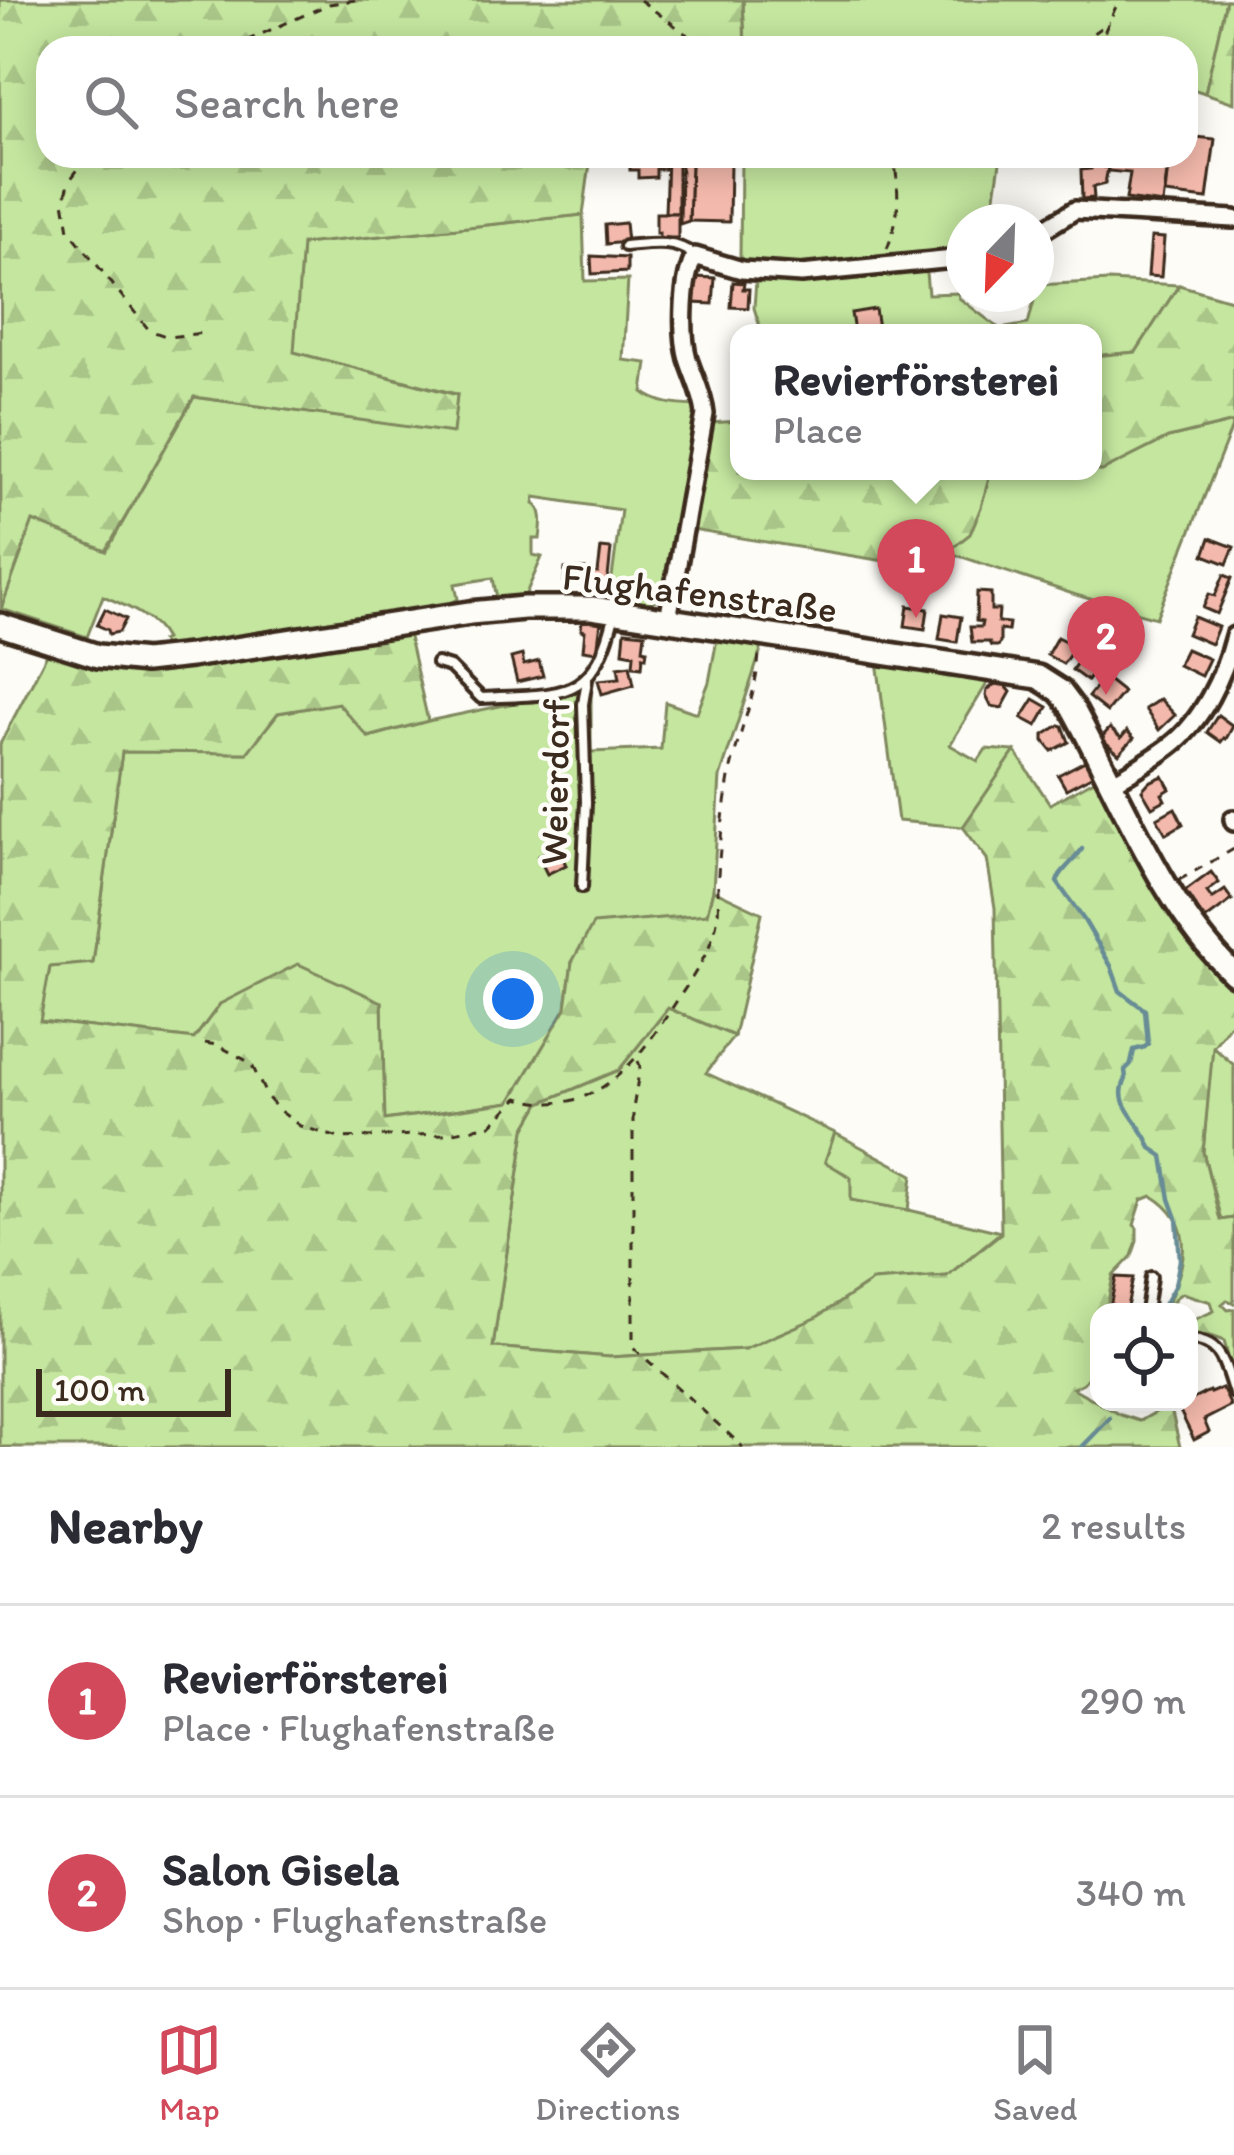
<!DOCTYPE html>
<html lang="en">
<head>
<meta charset="utf-8">
<style>
	body { margin:0; font-family:Itim,sans-serif; background:#f2f2f3; color:#2b2b33 }
	.controls { position:absolute; right:36px; bottom:36px; display:grid; overflow:hidden; border-radius:24px; box-shadow:0 6px 30px #0003 }
	.controls button { width:108px; height:108px; display:grid; place-items:center; padding:0; border:0; border-bottom:3px solid #e1e1e2; background:#fff; color:#2b2b33; font:60px sans-serif }
	.compass { position:absolute; left:946px; top:204px; width:108px; height:108px; border-radius:50%; background:#fff; box-shadow:0 6px 30px #0003; rotate:203deg }
	.scale { position:absolute; left:36px; bottom:30px; width:195px; box-sizing:border-box; padding-left:12px; border:6px solid #3b2a1e; border-top:0; font-size:33px; line-height:42px; white-space:nowrap; color:#3b2a1e; -webkit-text-stroke:9px #fdfcf7; paint-order:stroke }
	.you { position:absolute; left:513px; top:999px; width:42px; height:42px; margin:-30px; border:9px solid #fff; border-radius:50%; background:#1a73e8; box-shadow:0 0 0 18px #1a73e833 }
	.badge { display:grid; place-items:center; width:78px; height:78px; border-radius:50%; background:#d1495b; color:#fff; font-size:39px; font-weight:700 }
	.pin { position:absolute; translate:-50% -99px; filter:drop-shadow(0 3px 6px #0008) }
	.pin::after { content:''; position:absolute; top:63px; width:42px; height:36px; background:inherit; clip-path:polygon(0 0,100% 0,50% 100%) }
	.popup { position:absolute; left:730px; top:324px; width:372px; height:156px; box-sizing:border-box; display:grid; place-content:center; border-radius:24px; background:#fff; filter:drop-shadow(0 3px 9px #0005); font-size:39px; white-space:nowrap; color:#7c7c81 }
	.popup b { font-size:45px; color:#2b2b33 }
	.popup::after { content:''; position:absolute; left:50%; top:100%; margin-left:-24px; border:24px solid transparent; border-top-color:#fff }
	.list { margin:0; padding:0; list-style:none }
	h2 { display:flex; justify-content:space-between; align-items:center; height:156px; margin:0; padding:0 48px; font-size:51px }
	h2 small { font-size:39px; font-weight:400; color:#7c7c81 }
	.list li { display:grid; grid-template-columns:78px 1fr auto; gap:36px; align-items:center; box-sizing:border-box; height:192px; padding:0 48px; border-top:3px solid #e1e1e2 }
	.list b { display:block; font-size:45px; white-space:nowrap }
	.list p { margin:0; font-size:39px; white-space:nowrap; color:#7c7c81 }
	.list em { font-size:39px; font-style:normal; color:#7c7c81 }
	.icon { flex:none; width:66px; height:66px; fill:none; stroke:currentColor; stroke-width:2; stroke-linecap:round; stroke-linejoin:round }
	.map { position:relative; flex:none; width:1234px; height:1447px; overflow:hidden }
	.search { position:absolute; background:#fff; box-shadow:0 6px 30px #0003; left:36px; right:36px; top:36px; height:132px; display:flex; align-items:center; gap:30px; box-sizing:border-box; padding:0 42px; border-radius:36px; color:#7c7c81; font-size:45px }
	.sheet { height:540px; background:#fff }
	nav { display:flex; justify-content:space-around; align-items:center; box-sizing:border-box; height:168px; border-top:3px solid #e1e1e2; background:#fff; font-size:33px; color:#7c7c81 }
	nav a { display:grid; justify-items:center; gap:6px }
	nav .on { color:#d1495b }
	.map>svg:first-child { display:block }
	.grass { fill:#c4e69f; stroke:#80885e; stroke-width:3 }
	.forest { fill:url(#forest-firs); stroke:#80885e; stroke-width:3 }
	.lines { fill:none; stroke-linecap:round; stroke-linejoin:round }
	.stream { stroke:#678c95; stroke-width:4.5 }
	.building { fill:#f3b9ac; stroke:#3b2a1e; stroke-width:3 }
	.service-casing { stroke:#3b2a1e; stroke-width:16 }
	.minor-casing { stroke:#3b2a1e; stroke-width:24 }
	.secondary-casing { stroke:#3b2a1e; stroke-width:30 }
	.path { stroke:#3b2a1e; stroke-width:3; stroke-dasharray:9 9; stroke-linecap:butt }
	.service { stroke:#fdfcf7; stroke-width:8 }
	.minor { stroke:#fdfcf7; stroke-width:15 }
	.secondary { stroke:#fdfcf7; stroke-width:21 }
	.labels { text-anchor:middle; stroke-width:9; stroke-linejoin:round; paint-order:stroke }
	.street-label { font-size:39px; fill:#3b2a1e; stroke:#fdfcf7 }
</style>
</head>
<body>
<div class="map">
<svg width="1234" height="1447" viewBox="0 0 1234 1447">
	<defs>
		<pattern id="forest-firs" width="22" height="20" patternUnits="userSpaceOnUse" patternTransform="scale(3)"><rect width="22" height="20" fill="#c4e69f"/><path d="M5 1l3.5 6h-7zM16 11l3.5 6h-7z" fill="#a9c588"/></pattern>
	</defs>
	<rect width="100%" height="100%" fill="#fdfcf7"/>
	<filter id="ink" filterUnits="userSpaceOnUse"><feTurbulence type="fractalNoise" baseFrequency=".00833" numOctaves="2"/><feDisplacementMap in="SourceGraphic" scale="24" xChannelSelector="R" yChannelSelector="G"/><feConvolveMatrix kernelMatrix="1 2 1 2 8 2 1 2 1" color-interpolation-filters="sRGB"/></filter>
	<g filter="url(#ink)">
		<!-- grass -->
		<g class="grass">
			<polygon points="743,0 1226,0 1205,93 1186,87 1186,48 745,48"/>
			<polygon points="741,156 1001,156 991,222 964,222 964,254 925,262 928,294 958,293 959,298 1000,329 1028,324 1038,285 1109,281 1179,285 1136,352 1093,356 1093,333 762,333 754,308 756,280 740,260"/>
			<path d="M583,215L585,281L628,280L623,360L647,363L643,392C658,404 677,405 696,406L697,422L666,597L641,605L609,600L621,510L535,497L534,504C545,510 541,528 540,539H533V555L542,557L524,598L497,599L493,578L455,584L458,599L450,604L335,620L165,650L161,641L165,639C153,616 126,606 103,596L87,637L1,609L33,520L107,550L194,397L452,432L457,394L293,352L302,244Z"/>
			<polygon points="1234,422 1156,618 1076,595 947,552 970,533 981,507 991,471 1102,471 1168,438"/>
			<polygon points="717,639 762,647 720,777 713,890 707,914 572,962 566,1008 510,1102 384,1120 382,1002 220,1004 194,1039 39,1021 50,967 93,962 122,751 246,753 278,713 338,703 369,737 428,721 591,687 591,752 661,749 665,702 697,713 709,682"/>
			<polygon points="877,661 948,677 991,677 950,745 978,761 986,749 1015,751 963,827 898,821"/>
			<polygon points="1096,779 1174,922 1191,946 1234,990 1212,1046 1234,1065 1234,1218 1221,1220 1203,1152 1212,1047"/>
			<polygon points="668,1008 734,1036 706,1073 835,1133 825,1161 851,1178 852,1200 909,1210 1001,1232 947,1276 872,1281 816,1318 745,1349 610,1357 493,1347 525,1129 540,1103 619,1070"/>
		</g>
		<!-- forest -->
		<g class="forest">
			<polygon points="0,0 743,0 745,48 48,48 48,156 591,156 583,215 302,244 294,352 457,395 453,433 194,397 106,551 33,521 1,609"/>
			<polygon points="1226,0 1234,0 1234,103 1205,93"/>
			<polygon points="1179,285 1234,301 1234,422 1168,438 1102,471 1093,470 1093,356 1136,352"/>
			<polygon points="739,421 739,471 991,471 981,507 970,534 947,552 910,541 903,564 692,530 710,423"/>
			<path d="M408,633L428,721L368,737L338,703L278,713L247,753L122,752L93,963L50,967L40,1021L194,1039L220,1004L298,964L382,1002L385,1120L510,1102L566,1008L572,962L593,924L707,914L713,890L762,913L734,1036L668,1008L619,1070L540,1103L525,1129L493,1347L610,1357L745,1349L816,1318L872,1281L947,1276L1001,1233L995,908L987,859L963,827L1015,751L1050,804L1096,779L1174,922L1191,946L1234,990V1019L1213,1047L1203,1152L1220,1220L1234,1218V1303L1227,1300L1222,1304L1228,1310L1234,1309V1379L1224,1341L1210,1336L1189,1334V1322L1214,1311L1211,1302L1182,1293L1175,1298L1169,1312H1163C1184,1272 1200,1225 1152,1196L1142,1200L1134,1225L1137,1228V1241L1132,1256L1113,1276L1106,1312H1099V1365L1083,1383L1073,1388L1121,1415L1140,1421L1170,1404L1180,1447H0V744L48,652L105,668L142,671Z"/>
			<polygon points="835,1133 913,1175 909,1210 851,1200 851,1177 825,1162"/>
		</g>
		<g class="lines">
			<!-- stream -->
			<g class="stream">
				<path d="M1082,849C1074,862 1060,870 1057,882L1084,920L1111,966L1120,991L1145,1010L1148,1044L1145,1047L1134,1050L1131,1064L1125,1070L1126,1079C1111,1106 1143,1122 1151,1148L1163,1156L1170,1199L1177,1218L1180,1260L1175,1285L1160,1312"/>
				<polyline points="1116,1403 1116,1402"/>
				<polyline points="1082,1447 1110,1418"/>
			</g>
		</g>
		<!-- building -->
		<g class="building">
			<polygon points="1186,136 1215,139 1207,199 1165,194 1169,156 1186,156"/>
			<polygon points="1079,156 1106,156 1104,167 1108,167 1105,184 1093,187 1094,198 1082,199 1081,170 1091,169 1091,164 1078,162"/>
			<polygon points="1106,156 1169,156 1163,204 1126,199 1130,173 1108,171 1108,167 1104,167"/>
			<polygon points="667,158 678,158 678,213 665,213"/>
			<polygon points="664,160 664,169 656,169 656,177 638,178 638,170 630,170 630,161"/>
			<polygon points="691,162 730,163 729,222 689,221"/>
			<polygon points="691,162 689,221 680,224 681,163"/>
			<polygon points="656,213 678,213 678,238 659,238 659,233 656,233"/>
			<polygon points="625,223 627,242 606,244 605,225"/>
			<polygon points="1151,237 1164,238 1161,277 1148,276"/>
			<polygon points="591,256 627,258 627,272 592,274"/>
			<polygon points="695,277 715,278 713,304 693,303"/>
			<polygon points="733,282 744,283 743,289 749,289 748,308 731,307"/>
			<polygon points="875,309 878,328 854,332 851,313"/>
			<polygon points="1210,538 1234,547 1227,564 1204,555"/>
			<polygon points="601,548 611,549 607,587 564,582 565,569 586,569 586,572 598,573"/>
			<polygon points="1224,575 1232,578 1217,614 1203,608 1209,594 1215,596"/>
			<polygon points="977,592 991,593 991,610 999,610 998,622 1009,623 1008,631 1000,630 1000,643 997,646 991,646 989,642 972,642 970,627 981,627 982,622 976,621"/>
			<polygon points="908,606 928,609 925,629 905,626"/>
			<polygon points="105,609 126,619 119,632 109,634 108,630 97,625"/>
			<polygon points="943,614 961,617 957,642 939,639"/>
			<polygon points="1194,617 1218,627 1211,644 1187,634"/>
			<polygon points="582,620 601,622 597,652 583,650 585,631 581,630"/>
			<polygon points="625,631 645,633 643,649 647,650 646,657 643,656 642,667 633,666 634,654 623,652"/>
			<polygon points="1057,637 1073,645 1070,654 1063,664 1047,655"/>
			<polygon points="1186,649 1209,659 1201,676 1178,665"/>
			<polygon points="1083,654 1094,659 1099,665 1087,681 1072,670"/>
			<polygon points="522,655 524,665 539,661 543,676 517,682 511,658"/>
			<polygon points="630,665 634,685 602,694 598,680 620,678 618,667"/>
			<polygon points="1104,677 1123,692 1107,712 1088,697"/>
			<polygon points="995,684 1005,685 1011,692 1002,708 991,706 986,696 987,690"/>
			<polygon points="1034,699 1048,707 1037,726 1022,718"/>
			<polygon points="1160,699 1175,715 1159,730 1145,709"/>
			<polygon points="1218,715 1233,726 1226,739 1224,738 1221,742 1207,732"/>
			<polygon points="1060,725 1063,726 1069,742 1052,751 1044,741 1044,735"/>
			<polygon points="1110,728 1121,738 1127,731 1134,738 1119,754 1101,738"/>
			<polygon points="1085,761 1093,775 1066,789 1058,775"/>
			<polygon points="1163,776 1170,789 1162,794 1165,800 1152,807 1142,790 1149,782"/>
			<polygon points="1175,808 1183,824 1166,834 1157,818"/>
			<polygon points="559,850 566,865 547,874 538,856 543,853 544,857"/>
			<polygon points="1211,872 1219,883 1207,892 1212,899 1225,890 1232,900 1205,920 1184,892"/>
			<polygon points="1116,1277 1133,1278 1126,1312 1109,1312"/>
			<polygon points="1222,1388 1231,1406 1204,1420 1209,1432 1194,1440 1178,1407 1209,1391 1210,1393"/>
		</g>
		<g class="lines">
			<!-- service casing -->
			<g class="service-casing">
				<g id="service">
					<path d="M625,246C651,244 673,239 694,255"/>
					<path d="M437,663L450,667L481,698C562,693 594,704 615,612"/>
					<polyline points="582,887 586,802 583,704 587,680"/>
					<polyline points="1146,1312 1151,1277"/>
					<path d="M1189,1340C1223,1341 1224,1365 1234,1393"/>
				</g>
			</g>
			<!-- minor casing -->
			<g class="minor-casing">
				<g id="minor">
					<polyline points="1036,234 1075,210 1234,219"/>
					<path d="M668,619L705,414C703,394 694,378 688,359C681,334 682,278 695,256L742,270L801,274L964,258"/>
					<path d="M1112,783C1132,771 1152,760 1170,746C1202,722 1224,675 1234,636"/>
					<polyline points="1233,819 1234,822"/>
				</g>
			</g>
			<!-- secondary casing -->
			<g class="secondary-casing">
				<path id="secondary" d="M0,625L98,656L145,661L190,656L470,613L524,608H592L1038,677L1060,691L1072,707C1120,794 1162,905 1234,974"/>
			</g>
			<!-- path -->
			<g class="path">
				<polyline points="640,0 689,36 711,48"/>
				<polyline points="230,48 329,4 355,0"/>
				<polyline points="765,48 769,48"/>
				<polyline points="1061,48 1089,36 1109,22"/>
				<polyline points="1097,48 1119,0"/>
				<polyline points="88,156 70,180 64,201 69,230 149,330 168,337 203,333"/>
				<path d="M887,249C901,214 899,193 894,156"/>
				<polyline points="1179,880 1234,849"/>
				<path d="M205,1043L217,1045L251,1063L267,1097L280,1111L300,1126L339,1138L443,1134L491,1125L518,1098C596,1121 639,1059 676,1002C692,978 712,950 717,921C720,906 717,890 718,875C720,845 723,813 728,784C735,738 758,697 759,650"/>
				<polyline points="638,1061 640,1066 633,1109 633,1347 743,1447"/>
			</g>
			<!-- service -->
			<use href="#service" class="service"/>
			<!-- minor -->
			<use href="#minor" class="minor"/>
			<!-- secondary -->
			<use href="#secondary" class="secondary"/>
		</g>
	</g>
	<g class="labels">
		<!-- street labels -->
		<g class="street-label">
			<text transform="translate(700 592) rotate(7)" y="14">Flughafenstraße</text>
			<text transform="translate(554 782) rotate(-89)" y="14">Weierdorf</text>
		</g>
	</g>
</svg>
<div class="controls">
<button><svg class="icon" aria-label="locate" viewBox="0 0 24 24"><circle cx="12" cy="12" r="6"/><path d="M12 2v4M12 18v4M2 12h4M18 12h4"/></svg></button>
</div>
<svg class="compass" viewBox="-18 -18 36 36"><path d="M0-13l5 13h-10z" fill="#e53935"/><path d="M0 13l5-13h-10z" fill="#7c7c81"/></svg>
<div class="scale">100 m</div>
<div class="you"></div>
<div class="pin badge" style="left:916px;top:618px">1</div>
<div class="popup"><b>Revierförsterei</b>Place</div>
<div class="pin badge" style="left:1106px;top:695px">2</div>
<div class="search"><svg class="icon" aria-label="search" viewBox="0 0 24 24"><circle cx="10" cy="10" r="6"/><path d="M15 15l6 6"/></svg>Search here</div>
</div>
<section class="sheet">
<h2>Nearby<small>2 results</small></h2>
<ul class="list">
<li><span class="badge">1</span><div><b>Revierförsterei</b><p>Place · Flughafenstraße</p></div><em>290 m</em></li>
<li><span class="badge">2</span><div><b>Salon Gisela</b><p>Shop · Flughafenstraße</p></div><em>340 m</em></li>
</ul>
</section>
<nav>
<a class="on"><svg class="icon" aria-label="map" viewBox="0 0 24 24"><path d="M3 6l6-2 6 2 6-2v14l-6 2-6-2-6 2zM9 4v14M15 6v14"/></svg>Map</a>
<a><svg class="icon" aria-label="directions" viewBox="0 0 24 24"><path d="M12 3l9 9-9 9-9-9zM9 14v-3h6M13 9l2 2-2 2"/></svg>Directions</a>
<a><svg class="icon" aria-label="saved" viewBox="0 0 24 24"><path d="M7 4h10v16l-5-4-5 4z"/></svg>Saved</a>
</nav>
</body>
</html>
